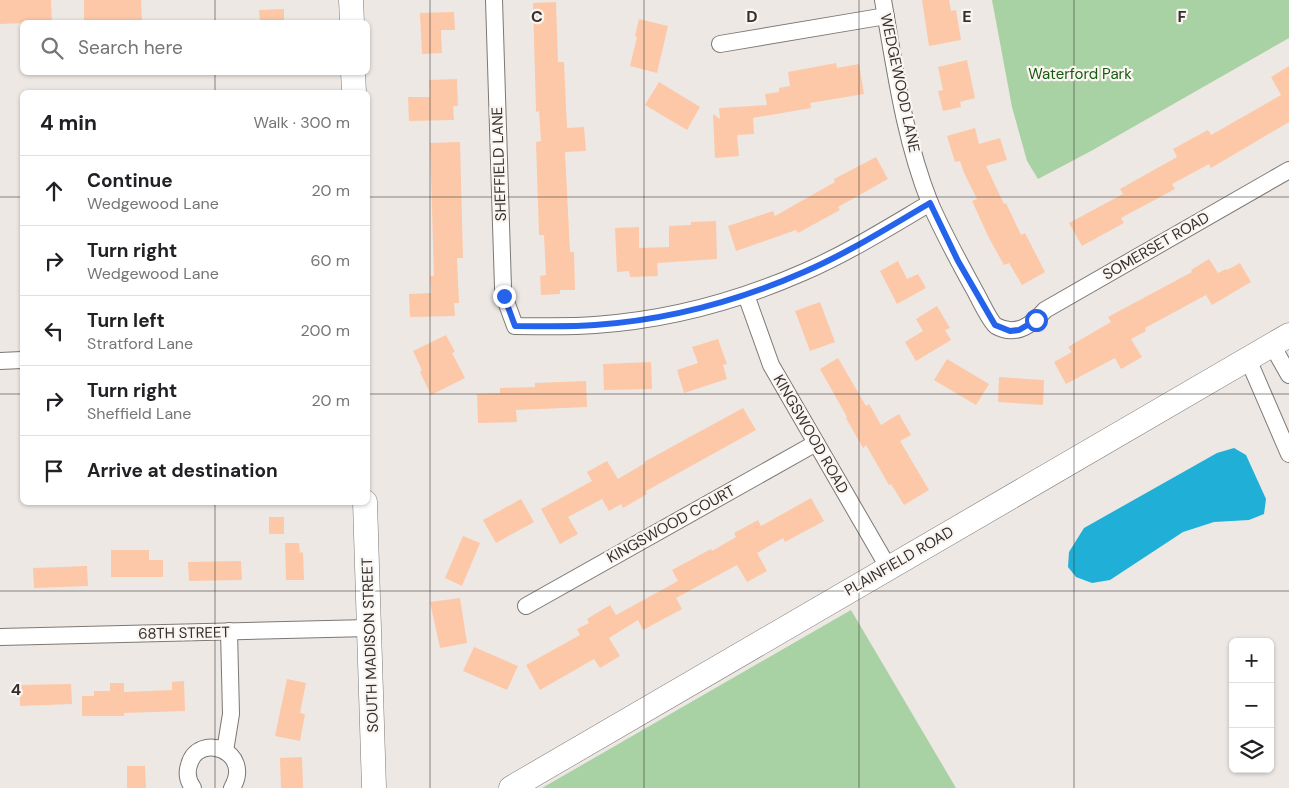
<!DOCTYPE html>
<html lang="en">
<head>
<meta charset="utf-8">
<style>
	body { margin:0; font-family:"DM Sans",sans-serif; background:#f2f2f2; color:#202124 }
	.controls { position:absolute; right:15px; bottom:15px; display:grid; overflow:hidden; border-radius:8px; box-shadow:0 1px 4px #0004 }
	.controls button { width:45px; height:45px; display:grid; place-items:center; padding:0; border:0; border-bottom:1px solid #e0e0e0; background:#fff; color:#202124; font:25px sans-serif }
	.stop { position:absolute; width:15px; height:15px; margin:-11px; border:4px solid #2563eb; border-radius:50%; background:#fff }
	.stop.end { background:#2563eb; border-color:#fff; box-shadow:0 1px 5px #0008 }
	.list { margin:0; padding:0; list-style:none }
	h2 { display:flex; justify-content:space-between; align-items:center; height:65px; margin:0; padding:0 20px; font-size:21px }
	h2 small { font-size:16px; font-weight:400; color:#757577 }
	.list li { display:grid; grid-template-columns:32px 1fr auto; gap:15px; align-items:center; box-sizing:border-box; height:70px; padding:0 20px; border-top:1px solid #e0e0e0 }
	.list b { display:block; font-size:19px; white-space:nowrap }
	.list p { margin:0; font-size:16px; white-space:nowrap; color:#757577 }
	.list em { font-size:16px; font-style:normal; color:#757577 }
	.icon { flex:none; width:28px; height:28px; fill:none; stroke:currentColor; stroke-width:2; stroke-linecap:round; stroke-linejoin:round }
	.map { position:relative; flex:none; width:1289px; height:788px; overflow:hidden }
	.search { position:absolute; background:#fff; box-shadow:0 1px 4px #0004; left:20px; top:20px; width:350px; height:55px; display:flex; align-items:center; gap:12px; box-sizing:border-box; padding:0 18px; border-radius:8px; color:#757577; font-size:19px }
	.panel { position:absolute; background:#fff; box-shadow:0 1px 4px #0004; left:20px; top:90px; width:350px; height:415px; border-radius:8px }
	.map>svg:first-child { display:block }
	.green { fill:#a8d2a3 }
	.water { fill:#1fafd7 }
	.building { fill:#fdc8a7 }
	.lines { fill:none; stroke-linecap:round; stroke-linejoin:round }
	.street-casing { stroke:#7d7874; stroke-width:18 }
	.secondary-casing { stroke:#7d7874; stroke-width:25 }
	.street { stroke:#fff; stroke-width:16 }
	.secondary { stroke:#fff; stroke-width:24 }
	.route { stroke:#2563eb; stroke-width:6 }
	.grid { fill:none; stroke:#33302f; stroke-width:1; stroke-opacity:0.55 }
	.labels { text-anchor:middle; stroke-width:4.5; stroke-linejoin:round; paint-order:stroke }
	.park-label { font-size:15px; fill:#14590f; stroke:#fbf5f1 }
	.street-label { font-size:15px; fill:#33302f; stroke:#fbf5f1 }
	.grid-label { font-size:16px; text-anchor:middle; font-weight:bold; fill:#33302f; stroke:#fbf5f1; stroke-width:4.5; stroke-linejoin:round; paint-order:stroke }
</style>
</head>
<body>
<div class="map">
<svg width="1289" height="788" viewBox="0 0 1289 788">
	<rect width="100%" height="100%" fill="#ede8e4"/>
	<!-- green -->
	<g class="green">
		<polygon points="992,0 1289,0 1289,38 1091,151 1038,179 1027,161 1012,107"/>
		<polygon points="851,610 956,788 542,788"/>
	</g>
	<!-- water -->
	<polygon class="water" points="1234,448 1246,455 1266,499 1264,514 1249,520 1214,522 1183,532 1110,580 1092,583 1076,577 1068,567 1069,552 1084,528 1217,453"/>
	<!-- building -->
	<g class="building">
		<polygon points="0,0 51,0 52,22 0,24"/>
		<polygon points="84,0 141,0 142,22 84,22"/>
		<polygon points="922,0 949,0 951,11 956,10 961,40 929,46"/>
		<polygon points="556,2 558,62 564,62 567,128 584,127 586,151 565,152 570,252 574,252 575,290 560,290 560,294 541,295 540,276 546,275 544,235 539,235 536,142 541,141 539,111 536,112 533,3"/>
		<polygon points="284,9 284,22 260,22 259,10"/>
		<polygon points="454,12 455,30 441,30 442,53 422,54 420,13"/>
		<polygon points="639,19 668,26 657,73 630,66 637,37 635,36"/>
		<polygon points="967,60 975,98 960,102 961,107 943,111 938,91 943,90 938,67"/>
		<polygon points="836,63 837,68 859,64 864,94 810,103 811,108 753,118 754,134 737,135 739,156 715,158 713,114 720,119 719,108 767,105 765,94 779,92 779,88 790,86 788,72"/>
		<polygon points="1289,66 1289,122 1211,168 1209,164 1172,184 1175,189 1121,218 1124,223 1082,246 1069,223 1123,194 1120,189 1177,157 1173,149 1208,130 1211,135 1281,95 1271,77"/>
		<polygon points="457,79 458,106 453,106 454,120 409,121 408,97 430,97 429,80"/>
		<polygon points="659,82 700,107 687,130 645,105"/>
		<polygon points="975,128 979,144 1000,138 1007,160 986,166 1004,204 1006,203 1021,235 1025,233 1045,272 1022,285 1009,263 1004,265 989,238 972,201 977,199 964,173 960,161 955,162 947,136"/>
		<polygon points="460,142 463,258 457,258 459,303 454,303 455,316 410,317 409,294 431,293 430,276 434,276 430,143"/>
		<polygon points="876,157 888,179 838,207 840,210 798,233 796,230 736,251 728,226 773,211 775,216 835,182 834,179"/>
		<polygon points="716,221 717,259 657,263 658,276 630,277 629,271 617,272 615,228 639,227 639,248 669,247 669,226 691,225 691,222"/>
		<polygon points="1209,259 1218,273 1226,269 1227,270 1240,263 1251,282 1212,305 1206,295 1145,328 1146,331 1131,339 1142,357 1121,369 1115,358 1066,384 1054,362 1072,352 1068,347 1111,322 1108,317 1192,272 1191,270"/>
		<polygon points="898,261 907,279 918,274 926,288 897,304 880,271"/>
		<polygon points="820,302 835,342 810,351 795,311"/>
		<polygon points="937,306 950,328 945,330 951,340 916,361 905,342 923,331 916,319"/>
		<polygon points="446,335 455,352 452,353 465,378 431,395 420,372 422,370 413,351"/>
		<polygon points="718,339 727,364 723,365 727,379 684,393 677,370 698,363 692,347"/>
		<polygon points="838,358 866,406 869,404 881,425 899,414 911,435 900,441 929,490 904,505 891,484 889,485 866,445 863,448 846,418 847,417 820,369"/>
		<polygon points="947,359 989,384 976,405 934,380"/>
		<polygon points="651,362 652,389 604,390 603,364"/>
		<polygon points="999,377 1044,380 1043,405 998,402"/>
		<polygon points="586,381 587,407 516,410 517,422 478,423 477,394 500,393 500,388 535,387 535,383"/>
		<polygon points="743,408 756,430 646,491 647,494 623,508 621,504 609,511 602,499 568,517 578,534 560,544 541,509 592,481 587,472 607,461 618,479 645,463 644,462"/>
		<polygon points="811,498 824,521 785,542 783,538 757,553 767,571 747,582 737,565 676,598 682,609 643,630 638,620 609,638 620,656 600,668 594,659 540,690 526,665 580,635 577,629 589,623 587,619 610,605 616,615 678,581 672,570 711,549 712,551 736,537 734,533 758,520 761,526"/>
		<polygon points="521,499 534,522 496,543 483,520"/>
		<rect x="269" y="517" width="15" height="17"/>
		<polygon points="463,536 480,543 462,586 445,578"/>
		<polygon points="285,543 299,543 300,553 303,552 304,580 286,580"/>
		<polygon points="111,550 149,550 149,560 163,560 163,577 111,577"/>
		<polygon points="241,561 242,580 189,581 188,562"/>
		<polygon points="87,566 88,586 34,588 33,568"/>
		<polygon points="460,598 467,643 440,648 430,602"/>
		<polygon points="474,647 518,666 507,690 463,671"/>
		<polygon points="287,679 306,683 300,713 305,714 300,741 275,736"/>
		<polygon points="184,681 185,711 124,713 124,716 82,716 82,696 94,696 94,691 110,691 110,683 124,683 124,692 172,690 172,682"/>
		<polygon points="71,684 72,704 20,706 19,685"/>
		<polygon points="302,757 303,788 281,788 280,758"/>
		<polygon points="127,766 145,766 146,788 127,788"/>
	</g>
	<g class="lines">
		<!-- street casing -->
		<g class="street-casing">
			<g id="street">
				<path d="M494,0L503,288L504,296L515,326C542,326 569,327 595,325C667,320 738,301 804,272C848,253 889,227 930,203"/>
				<path d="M883,0C895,68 904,138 930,203C943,233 959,262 975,291C979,298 990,322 996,326C1016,337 1032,325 1045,310L1289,170"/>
				<polyline points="720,44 886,16"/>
				<polyline points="746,295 771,365 888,567"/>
				<polyline points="1272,345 1289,375"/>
				<polyline points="1248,359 1289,454"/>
				<polyline points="0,361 22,360"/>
				<polyline points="526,606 816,443"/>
				<polyline points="0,637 369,628"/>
				<polyline points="225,751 231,714 229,631"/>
				<path d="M193,788C188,781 186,774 189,765C198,731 254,751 232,788"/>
			</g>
		</g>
		<!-- secondary casing -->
		<g class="secondary-casing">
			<g id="secondary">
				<polyline points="351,0 352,22"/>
				<polyline points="353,72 354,92"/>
				<polyline points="365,502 374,788"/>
				<polyline points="511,788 1289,335"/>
			</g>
		</g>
		<!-- street -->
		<use href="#street" class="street"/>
		<!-- secondary -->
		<use href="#secondary" class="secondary"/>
	</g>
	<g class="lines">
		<!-- route -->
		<path class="route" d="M504,296L515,326C542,326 569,327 595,325C667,320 738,301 804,272C848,253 889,227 930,203L958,261L995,325L1010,331L1019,330L1036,320"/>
	</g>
	<!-- grid -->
	<path class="grid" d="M215,0V22M430,0V788M644,0V788M859,0V788M1074,0V788M215,72V92M0,197H22M368,197H1289M0,394H22M368,394H1289M215,502V788M0,591H1289"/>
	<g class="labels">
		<!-- park labels -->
		<g class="park-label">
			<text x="1080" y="79">Waterford Park</text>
		</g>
		<!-- street labels -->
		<g class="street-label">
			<text transform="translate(900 83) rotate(78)" y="5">WEDGEWOOD LANE</text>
			<text transform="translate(499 164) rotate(-92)" y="5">SHEFFIELD LANE</text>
			<text transform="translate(1156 246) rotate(-30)" y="5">SOMERSET ROAD</text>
			<text transform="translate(811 434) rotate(60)" y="5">KINGSWOOD ROAD</text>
			<text transform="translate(671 524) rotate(-29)" y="5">KINGSWOOD COURT</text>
			<text transform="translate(899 561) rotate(-30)" y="5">PLAINFIELD ROAD</text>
			<text transform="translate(184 633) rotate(-1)" y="5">68TH STREET</text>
			<text transform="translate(370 645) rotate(-92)" y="5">SOUTH MADISON STREET</text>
		</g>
	</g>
	<g class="grid-label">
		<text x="537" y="22">C</text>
		<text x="752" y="22">D</text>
		<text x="967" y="22">E</text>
		<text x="1182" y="22">F</text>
		<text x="16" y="695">4</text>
	</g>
</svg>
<div class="controls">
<button>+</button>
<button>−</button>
<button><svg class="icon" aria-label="layers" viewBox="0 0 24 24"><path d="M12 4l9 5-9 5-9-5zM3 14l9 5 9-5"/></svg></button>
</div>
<div class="stop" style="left:1036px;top:320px"></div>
<div class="stop end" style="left:504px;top:296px"></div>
<div class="search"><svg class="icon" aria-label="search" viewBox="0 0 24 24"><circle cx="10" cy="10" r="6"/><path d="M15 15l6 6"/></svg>Search here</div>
<section class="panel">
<h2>4 min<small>Walk · 300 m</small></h2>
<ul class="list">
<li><svg class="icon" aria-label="ahead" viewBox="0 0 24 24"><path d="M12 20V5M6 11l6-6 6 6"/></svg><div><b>Continue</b><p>Wedgewood Lane</p></div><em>20 m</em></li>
<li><svg class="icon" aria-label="right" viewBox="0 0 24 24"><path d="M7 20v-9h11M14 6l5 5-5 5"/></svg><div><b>Turn right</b><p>Wedgewood Lane</p></div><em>60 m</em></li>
<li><svg class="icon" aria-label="left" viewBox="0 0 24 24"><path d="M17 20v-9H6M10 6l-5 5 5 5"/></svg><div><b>Turn left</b><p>Stratford Lane</p></div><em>200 m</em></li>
<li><svg class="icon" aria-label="right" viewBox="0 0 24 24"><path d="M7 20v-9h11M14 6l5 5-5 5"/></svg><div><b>Turn right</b><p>Sheffield Lane</p></div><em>20 m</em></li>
<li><svg class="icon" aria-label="arrive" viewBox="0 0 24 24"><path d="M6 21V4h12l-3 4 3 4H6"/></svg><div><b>Arrive at destination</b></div></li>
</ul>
</section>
</div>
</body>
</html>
